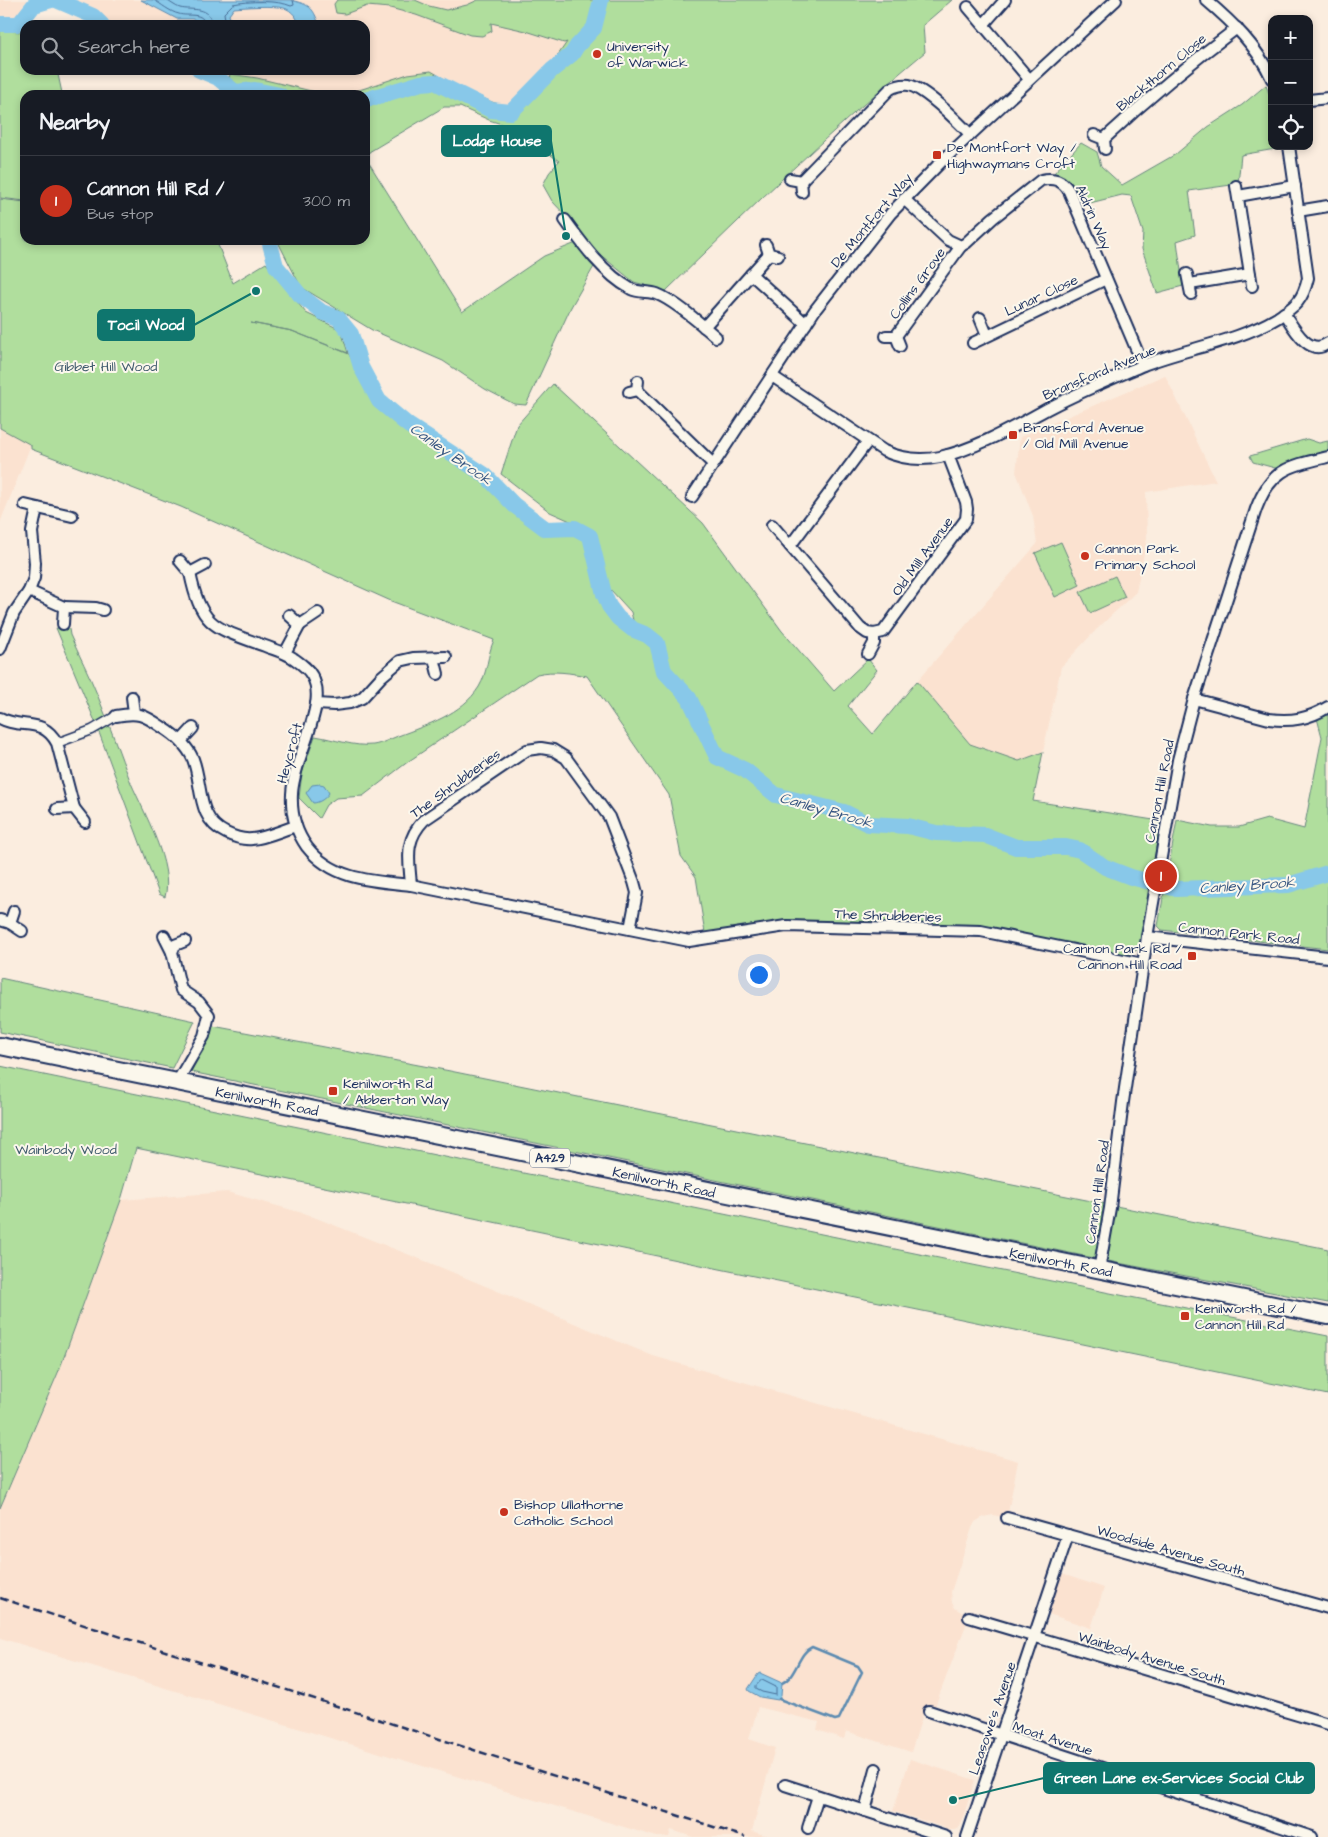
<!DOCTYPE html>
<html lang="en">
<head>
<meta charset="utf-8">
<style>
	body { margin:0; font-family:"Architects Daughter",sans-serif; background:#20242c; color:#f1f3f6 }
	.controls { position:absolute; right:15px; top:15px; display:grid; overflow:hidden; border-radius:10px; box-shadow:0 2px 8px #0003 }
	.controls button { width:45px; height:45px; display:grid; place-items:center; padding:0; border:0; border-bottom:1px solid #363941; background:#171b24; color:#f1f3f6; font:25px sans-serif }
	.you { position:absolute; left:758px; top:974px; width:18px; height:18px; margin:-12px; border:4px solid #fff; border-radius:50%; background:#1a73e8; box-shadow:0 0 0 8px #1a73e833 }
	.badge { display:grid; place-items:center; width:32px; height:32px; border-radius:50%; background:#c8321e; color:#fff; font-size:16px; font-weight:700 }
	.pin { position:absolute; translate:-50% -50%; border:2px solid #fff; box-shadow:0 1px 5px #0006 }
	.list { margin:0; padding:0; list-style:none }
	h2 { display:flex; justify-content:space-between; align-items:center; height:65px; margin:0; padding:0 20px; font-size:21px }
	h2 small { font-size:16px; font-weight:400; color:#9ea1a6 }
	.list li { display:grid; grid-template-columns:32px 1fr auto; gap:15px; align-items:center; box-sizing:border-box; height:90px; padding:0 20px; border-top:1px solid #363941 }
	.list b { display:block; font-size:19px; white-space:nowrap }
	.list p { margin:0; font-size:16px; white-space:nowrap; color:#9ea1a6 }
	.list em { font-size:16px; font-style:normal; color:#9ea1a6 }
	.icon { flex:none; width:28px; height:28px; fill:none; stroke:currentColor; stroke-width:2; stroke-linecap:round; stroke-linejoin:round }
	.map { position:relative; flex:none; width:1328px; height:1837px; overflow:hidden }
	.search { position:absolute; background:#171b24; box-shadow:0 2px 8px #0003; left:20px; top:20px; width:350px; height:55px; display:flex; align-items:center; gap:12px; box-sizing:border-box; padding:0 18px; border-radius:15px; color:#9ea1a6; font-size:19px }
	.panel { position:absolute; background:#171b24; box-shadow:0 2px 8px #0003; left:20px; top:90px; width:350px; height:155px; border-radius:15px }
	.map>svg:first-child { display:block }
	.built { fill:#fbe2d0 }
	.green { fill:#b0de9d; stroke:#66867e }
	.water { fill:#88c8e9; stroke:#5c8bb1 }
	.lines { fill:none; stroke-linecap:round; stroke-linejoin:round }
	.shore { stroke:#476c96; stroke-width:1 }
	.stream { stroke:#5c8bb1; stroke-width:2.5 }
	.river { stroke:#88c8e9; stroke-width:16 }
	.pedestrian-casing { stroke:#1b2f5e; stroke-width:11 }
	.minor-casing { stroke:#1b2f5e; stroke-width:14 }
	.primary-casing { stroke:#1b2f5e; stroke-width:20 }
	.pedestrian { stroke:#fbf7ec; stroke-width:8 }
	.minor { stroke:#fbf7ec; stroke-width:10 }
	.primary { stroke:#fbf7ec; stroke-width:16 }
	.rail { stroke:#1b2f5e; stroke-width:2.5; stroke-dasharray:8 4; stroke-linecap:butt }
	.poi-dot { fill:#c8321e; stroke:#fbf7ec; stroke-width:2 }
	.labels { text-anchor:middle; stroke-width:4; stroke-linejoin:round; paint-order:stroke }
	.shield { fill:#fbf7ec; stroke:#5e6b89; stroke-width:1 }
	.shield-label { font-size:12px; font-weight:bold; fill:#1b2f5e }
	.poi-label { font-size:14px; fill:#1b2f5e; stroke:#fbf7ec; text-anchor:start }
	.street-label { font-size:14px; fill:#1b2f5e; stroke:#fbf7ec }
	.park-label { font-size:14px; fill:#405b6e; stroke:#fbf7ec }
	.water-label { font-size:15px; font-style:italic; fill:#365581; stroke:#fbf7ec }
	.leader { fill:none; stroke:#0f766e; stroke-width:2 }
	.callout-dot { fill:#0f766e; stroke:#fbf7ec; stroke-width:2 }
	.callout { fill:#0f766e; stroke:#0f766e; stroke-width:2 }
	.callout-label { font-size:15px; text-anchor:middle; font-weight:bold; fill:#fff }
</style>
</head>
<body>
<div class="map">
<svg width="1328" height="1837" viewBox="0 0 1328 1837">
	<rect width="100%" height="100%" fill="#fbeddf"/>
	<filter id="ink" filterUnits="userSpaceOnUse"><feTurbulence type="fractalNoise" baseFrequency=".02" numOctaves="2"/><feDisplacementMap in="SourceGraphic" scale="10" xChannelSelector="R" yChannelSelector="G"/><feConvolveMatrix kernelMatrix="1 2 1 2 8 2 1 2 1" color-interpolation-filters="sRGB"/></filter>
	<g filter="url(#ink)">
		<!-- built -->
		<g class="built">
			<polygon points="0,0 35,0 24,4 16,20 30,447 0,523"/>
			<polygon points="69,0 893,0 510,110 460,91 355,95 304,95 239,83 208,70 365,70 365,25 110,25 93,10"/>
			<polygon points="1165,375 1216,481 1146,492 1147,539 1136,592 1096,630 1061,667 1043,752 1019,761 970,744 917,681 1037,544 1033,516 1016,472 1020,437"/>
			<polygon points="227,1192 306,1214 435,1265 653,1356 1018,1461 1007,1518 993,1515 983,1517 975,1522 972,1528 951,1592 952,1603 955,1608 969,1617 934,1709 923,1714 911,1752 846,1731 844,1739 817,1730 819,1722 758,1707 749,1739 775,1748 752,1831 770,1837 693,1837 671,1830 669,1837 657,1837 0,1638 0,1508 60,1368 121,1200"/>
			<polygon points="1056,1572 1104,1588 1091,1628 1043,1612"/>
			<polygon points="910,1759 975,1780 960,1826 957,1829 952,1830 893,1811"/>
		</g>
		<!-- green -->
		<g class="green">
			<path d="M337,0H415L429,6L446,10L467,5L478,0H952L923,25L925,52C834,127 750,209 666,291L634,282L582,240L569,219L552,201L543,185L549,173L559,161L544,150L519,141L511,127L489,120L460,107H444L369,152V163L462,312L544,256L576,243L596,263L571,307L526,405L514,404L485,389L443,361L372,330L301,287L277,240H365V95H344L408,74L431,71L457,86L492,102L509,107L558,55L567,42L564,43L526,31L491,23L492,31L482,36L470,35L416,15L390,8L367,6L345,14L336,13L334,4Z"/>
			<polygon points="0,31 25,32 25,70 57,70 62,93 65,95 25,95 25,201 0,198"/>
			<polygon points="230,74 257,78 328,95 228,95 227,91"/>
			<polygon points="1266,85 1272,102 1272,146 1281,146 1281,148 1241,155 1238,184 1189,191 1195,235 1177,241 1183,286 1157,293 1142,249 1143,232 1131,196 1122,195 1082,205 1071,182 1054,173 1081,143 1097,152 1101,166 1122,185 1176,154 1208,127 1242,105"/>
			<path d="M0,199L25,202V240H216L233,283L266,263L306,313L341,330L348,353L292,331L251,323L292,331L349,354L361,380L377,405L407,429L484,479L510,507L544,534L574,531L588,539C596,573 599,618 636,633L631,612L610,589L593,531L550,512L501,474L517,425L553,384L703,523L782,631L834,691L868,659L877,670L848,706L873,734L917,681L970,744L1019,761L1043,752L1033,801L1160,821L1141,947L1129,955L980,926L789,920L705,933L696,877L681,856L669,795L587,676C570,673 554,670 537,674L409,761L363,796L336,798L326,805L319,818L299,798L302,773L315,736C334,739 354,747 373,745C381,744 390,739 398,736C427,725 462,714 479,687C488,672 487,655 494,640L391,601L181,507L31,449V445L0,428Z"/>
			<polygon points="1307,439 1319,443 1328,441 1328,454 1275,468 1253,462 1250,456"/>
			<polygon points="1061,542 1080,585 1055,597 1035,553"/>
			<polygon points="1115,576 1125,597 1090,613 1080,592"/>
			<path d="M56,628L69,629L70,635C79,655 89,674 97,694C109,723 119,753 131,783C144,813 174,865 165,897L159,894L94,719Z"/>
			<polygon points="1328,715 1328,949 1162,930 1158,926 1177,820 1212,827 1239,827 1267,819 1304,829 1322,737 1317,718"/>
			<polygon points="0,978 195,1021 172,1068 0,1032"/>
			<polygon points="213,1026 450,1071 1328,1249 1328,1303 1118,1263 191,1072"/>
			<polygon points="0,1066 1105,1292 1328,1336 1328,1395 136,1148 121,1200 60,1368 0,1508"/>
		</g>
		<!-- water -->
		<g class="water">
			<path d="M141,0H291C309,5 313,6 319,25H300C297,18 292,10 284,8C272,5 246,7 234,8L229,15L232,25H205L193,19H177Z"/>
			<path d="M320,784L324,785L329,793C326,798 319,803 313,803L306,793L312,785Z"/>
			<polygon points="760,1673 782,1683 781,1696 778,1700 760,1697 749,1691 748,1689 758,1674"/>
		</g>
		<g class="lines">
			<!-- shore -->
			<g class="shore">
				<path d="M154,0C161,4 170,12 179,14C188,17 204,11 205,25"/>
				<path d="M166,0C170,2 176,7 180,8C192,11 211,5 212,25"/>
				<path d="M226,25L224,13L233,4C248,1 278,0 291,6L294,5L293,0"/>
				<polygon points="762,1680 776,1687 776,1695 762,1692 756,1689 756,1686"/>
			</g>
			<!-- stream -->
			<path class="stream" d="M779,1699L835,1720L839,1719L862,1672L858,1666L812,1647C798,1653 797,1676 782,1683"/>
			<!-- river -->
			<g class="river">
				<polyline points="56,0 93,16 102,25"/>
				<polyline points="0,24 19,24 34,5 51,0"/>
				<polyline points="199,70 218,78 235,92 236,95"/>
				<polyline points="235,92 255,90 280,95"/>
				<polyline points="365,100 421,83 435,82 491,110 511,112 552,70 572,54 577,46 594,28 601,0"/>
				<polyline points="269,240 276,266 300,295 322,312 338,318 351,334 361,367 379,401 408,425 485,475 514,505 546,529 575,528 590,536 604,594 609,606 618,618 632,629 647,635 657,643 664,671 689,698 717,757 745,770 776,795 844,812 868,824 908,826 936,833 985,835 1016,847 1066,847 1080,850 1105,867 1131,877 1177,889 1288,885 1328,873"/>
			</g>
			<!-- pedestrian casing -->
			<g class="pedestrian-casing">
				<polyline id="pedestrian" points="57,743 92,730 116,716"/>
			</g>
			<!-- minor casing -->
			<g class="minor-casing">
				<g id="minor">
					<path d="M1206,0C1233,23 1257,46 1272,79"/>
					<polyline points="968,7 1029,79"/>
					<polyline points="984,24 1005,0"/>
					<polyline points="1309,100 1328,98"/>
					<polyline points="1094,135 1104,139 1105,149"/>
					<path d="M1104,139C1147,99 1190,63 1237,28"/>
					<polyline points="790,179 801,181 802,192"/>
					<path d="M801,181L890,89C896,86 902,84 909,85C927,90 956,120 970,134"/>
					<polyline points="1236,186 1252,286"/>
					<polyline points="1238,196 1295,186"/>
					<path d="M904,199L948,240L961,246L966,243L993,218L1041,180C1054,177 1062,180 1069,191L1143,365"/>
					<polyline points="1298,211 1328,206"/>
					<path d="M565,220C583,245 604,274 631,289C639,293 649,291 657,294C675,301 701,324 716,337"/>
					<polyline points="766,245 769,254 778,256"/>
					<polyline points="751,274 806,324"/>
					<polyline points="1187,274 1191,294"/>
					<polyline points="1190,284 1250,274"/>
					<path d="M1284,313C1293,327 1309,358 1328,343"/>
					<polyline points="980,318 987,335"/>
					<polyline points="704,327 769,254"/>
					<polyline points="886,336 896,336 900,346"/>
					<polyline points="896,336 961,246"/>
					<polyline points="973,343 1106,279"/>
					<path d="M772,376L884,451C902,459 921,461 940,457C979,448 1015,426 1051,407C1080,392 1111,379 1141,366C1185,348 1235,343 1277,318C1296,306 1303,300 1308,278L1289,146"/>
					<polyline points="637,390 713,464"/>
					<polyline points="629,392 637,390 638,381"/>
					<polyline points="868,441 790,546 860,628 867,633 874,634"/>
					<polyline points="692,497 815,310 891,213 943,160 1116,0"/>
					<polyline points="25,505 72,516"/>
					<polyline points="772,525 790,546"/>
					<polyline points="180,561 190,573 205,565"/>
					<path d="M190,573C201,628 216,628 265,646C275,650 284,652 293,658C300,663 308,668 312,676C322,693 314,714 309,731C303,751 293,773 292,794C291,813 296,832 307,847C333,880 372,881 411,885L689,941L786,926L981,931L1143,964"/>
					<polyline points="29,591 64,607 63,624"/>
					<polyline points="64,607 96,608 103,610"/>
					<polyline points="289,615 300,625 318,613"/>
					<polyline points="0,649 14,613 29,591 34,578 35,563 32,532 37,508"/>
					<polyline points="285,653 300,625"/>
					<polyline points="868,654 874,643 874,634 883,632 966,519 967,509 966,502 948,455"/>
					<polyline points="434,658 438,674"/>
					<polyline points="132,697 134,713"/>
					<path d="M1194,699L1269,719C1291,722 1309,719 1328,707"/>
					<polyline points="316,704 334,705 350,703 362,698 381,677 400,661 413,658 446,657"/>
					<path d="M116,716C138,712 143,714 162,727C175,735 187,745 193,759C203,785 196,819 226,833C234,837 243,840 252,839C266,838 282,830 296,826"/>
					<path d="M0,718C22,730 42,716 57,743L74,808"/>
					<polyline points="181,741 193,728"/>
					<polyline points="57,809 74,808 85,822"/>
					<path d="M411,885C409,858 404,841 424,820L527,750L541,748L553,750L566,758L609,817L634,882L637,893L630,929"/>
					<polyline points="14,911 10,923 22,931"/>
					<polyline points="0,920 10,923"/>
					<polyline points="164,936 172,952"/>
					<polyline points="1147,937 1328,957"/>
					<polyline points="177,1082 204,1036 209,1015 199,1002 181,990 172,952 175,945 185,941"/>
					<path d="M1099,1270L1110,1208L1123,1102L1147,937L1178,760L1194,699L1256,509C1271,469 1289,466 1328,457"/>
					<polyline points="1007,1518 1328,1608"/>
					<polyline points="969,1617 1328,1724"/>
					<polyline points="929,1711 1312,1837"/>
					<polyline points="785,1785 946,1837"/>
					<polyline points="865,1811 876,1769"/>
					<polyline points="808,1828 818,1796"/>
					<polyline points="967,1837 1068,1535"/>
				</g>
			</g>
			<!-- primary casing -->
			<g class="primary-casing">
				<polyline id="primary" points="0,1046 1328,1316"/>
			</g>
			<!-- pedestrian -->
			<use href="#pedestrian" class="pedestrian"/>
			<!-- minor -->
			<use href="#minor" class="minor"/>
			<!-- primary -->
			<use href="#primary" class="primary"/>
			<!-- rail -->
			<polyline class="rail" points="0,1598 745,1837"/>
		</g>
	</g>
	<!-- markers -->
	<g class="poi-dot">
		<circle cx="597" cy="54" r="5"/>
		<rect x="932" y="150" width="10" height="10" rx="2.5"/>
		<rect x="1008" y="430" width="10" height="10" rx="2.5"/>
		<circle cx="1085" cy="556" r="5"/>
		<rect x="1187" y="951" width="10" height="10" rx="2.5"/>
		<rect x="328" y="1086" width="10" height="10" rx="2.5"/>
		<rect x="1180" y="1311" width="10" height="10" rx="2.5"/>
		<circle cx="504" cy="1512" r="5"/>
	</g>
	<g class="labels">
		<!-- shield labels -->
		<rect class="shield" x="530" y="1148.5" width="40" height="19" rx="4"/>
		<g class="shield-label">
			<text x="550" y="1162">A429</text>
		</g>
		<!-- poi labels -->
		<g class="poi-label">
			<text x="607" y="51">University<tspan x="607" dy="16">of Warwick</tspan></text>
			<text x="947" y="152">De Montfort Way /<tspan x="947" dy="16">Highwaymans Croft</tspan></text>
			<text x="1023" y="432">Bransford Avenue<tspan x="1023" dy="16">/ Old Mill Avenue</tspan></text>
			<text x="1095" y="553">Cannon Park<tspan x="1095" dy="16">Primary School</tspan></text>
			<text x="1182" y="953" text-anchor="end">Cannon Park Rd /<tspan x="1182" dy="16">Cannon Hill Road</tspan></text>
			<text x="343" y="1088">Kenilworth Rd<tspan x="343" dy="16">/ Abberton Way</tspan></text>
			<text x="1195" y="1313">Kenilworth Rd /<tspan x="1195" dy="16">Cannon Hill Rd</tspan></text>
			<text x="514" y="1509">Bishop Ullathorne<tspan x="514" dy="16">Catholic School</tspan></text>
		</g>
		<!-- street labels -->
		<g class="street-label">
			<text transform="translate(1161 72) rotate(-40)" y="5">Blackthorn Close</text>
			<text transform="translate(1094 217) rotate(66)" y="5">Aldrin Way</text>
			<text transform="translate(871 220) rotate(-50)" y="5">De Montfort Way</text>
			<text transform="translate(917 283) rotate(-54)" y="5">Collins Grove</text>
			<text transform="translate(1041 295) rotate(-25)" y="5">Lunar Close</text>
			<text transform="translate(1099 372) rotate(-23)" y="5">Bransford Avenue</text>
			<text transform="translate(922 556) rotate(-54)" y="5">Old Mill Avenue</text>
			<text transform="translate(289 753) rotate(-75)" y="5">Heycroft</text>
			<text transform="translate(455 783) rotate(-36)" y="5">The Shrubberies</text>
			<text transform="translate(1159 791) rotate(-79)" y="5">Cannon Hill Road</text>
			<text transform="translate(888 915) rotate(2)" y="5">The Shrubberies</text>
			<text transform="translate(1239 933) rotate(6)" y="5">Cannon Park Road</text>
			<text transform="translate(267 1101) rotate(11)" y="5">Kenilworth Road</text>
			<text transform="translate(664 1182) rotate(12)" y="5">Kenilworth Road</text>
			<text transform="translate(1097 1192) rotate(-82)" y="5">Cannon Hill Road</text>
			<text transform="translate(1061 1262) rotate(11)" y="5">Kenilworth Road</text>
			<text transform="translate(1171 1550) rotate(16)" y="5">Woodside Avenue South</text>
			<text transform="translate(1152 1658) rotate(17)" y="5">Wainbody Avenue South</text>
			<text transform="translate(992 1718) rotate(-71)" y="5">Leasowe's Avenue</text>
			<text transform="translate(1053 1738) rotate(18)" y="5">Moat Avenue</text>
		</g>
		<!-- park labels -->
		<g class="park-label">
			<text x="106" y="371">Gibbet Hill Wood</text>
			<text x="66" y="1154">Wainbody Wood</text>
		</g>
		<!-- water labels -->
		<g class="water-label">
			<text transform="translate(451 454) rotate(35)" y="5">Canley Brook</text>
			<text transform="translate(826 810) rotate(16)" y="5">Canley Brook</text>
			<text transform="translate(1247 885) rotate(-4)" y="5">Canley Brook</text>
		</g>
	</g>
	<!-- callouts -->
	<path class="leader" d="M566 236L551 141M256 291L194 325M953 1800L1044 1778"/>
	<g class="callout-dot">
		<circle cx="566" cy="236" r="5"/>
		<circle cx="256" cy="291" r="5"/>
		<circle cx="953" cy="1800" r="5"/>
	</g>
	<g class="callout">
		<rect x="442" y="126" width="109" height="30" rx="5"/>
		<rect x="98" y="310" width="96" height="30" rx="5"/>
		<rect x="1044" y="1763" width="270" height="30" rx="5"/>
	</g>
	<g class="callout-label">
		<text x="497" y="146">Lodge House</text>
		<text x="146" y="330">Tocil Wood</text>
		<text x="1179" y="1783">Green Lane ex-Services Social Club</text>
	</g>
</svg>
<div class="controls">
<button>+</button>
<button>−</button>
<button><svg class="icon" aria-label="locate" viewBox="0 0 24 24"><circle cx="12" cy="12" r="6"/><path d="M12 2v4M12 18v4M2 12h4M18 12h4"/></svg></button>
</div>
<div class="you"></div>
<div class="pin badge" style="left:1161px;top:876px">1</div>
<div class="search"><svg class="icon" aria-label="search" viewBox="0 0 24 24"><circle cx="10" cy="10" r="6"/><path d="M15 15l6 6"/></svg>Search here</div>
<section class="panel">
<h2>Nearby<small></small></h2>
<ul class="list">
<li><span class="badge">1</span><div><b>Cannon Hill Rd /</b><p>Bus stop</p></div><em>300 m</em></li>
</ul>
</section>
</div>
</body>
</html>
